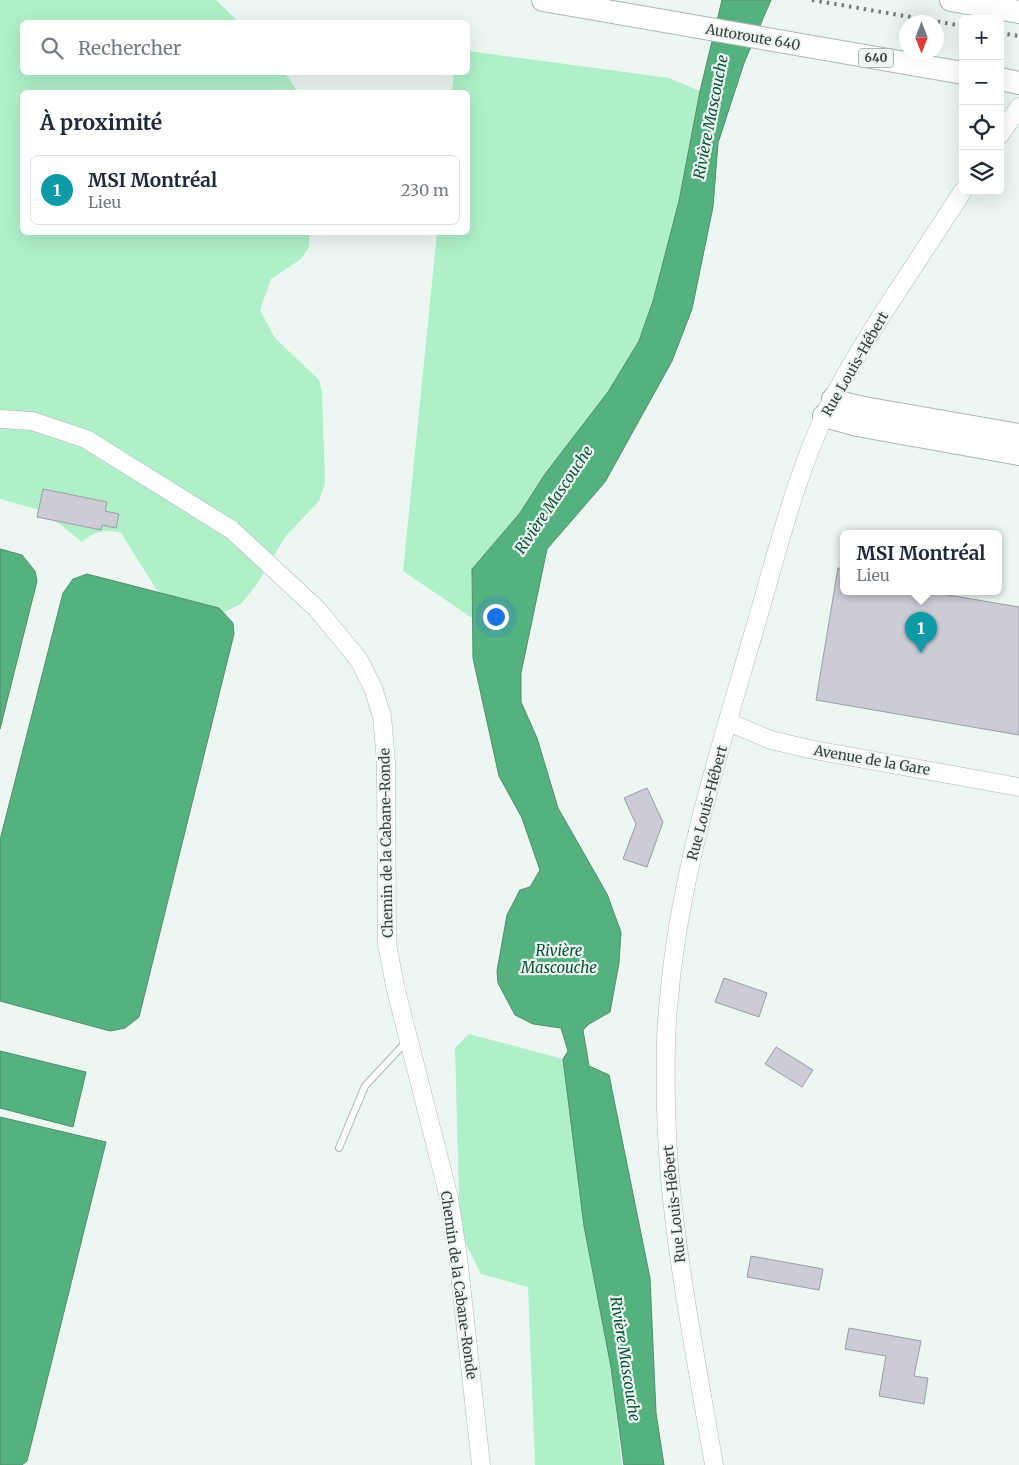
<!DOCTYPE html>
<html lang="fr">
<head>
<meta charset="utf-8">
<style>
	body { margin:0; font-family:Merriweather,serif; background:#f6f6f7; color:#1f2937 }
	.controls { position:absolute; right:15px; top:15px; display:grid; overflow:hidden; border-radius:8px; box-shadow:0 5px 20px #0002 }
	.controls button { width:45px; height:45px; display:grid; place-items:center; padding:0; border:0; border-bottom:1px solid #e0e1e3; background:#fff; color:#1f2937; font:25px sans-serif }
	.compass { position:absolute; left:899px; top:15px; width:45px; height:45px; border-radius:50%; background:#fff; box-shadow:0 5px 20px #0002; rotate:180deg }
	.you { position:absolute; left:495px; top:616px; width:18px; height:18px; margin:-12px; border:4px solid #fff; border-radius:50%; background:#1a73e8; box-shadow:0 0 0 8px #1a73e833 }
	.badge { display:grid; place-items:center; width:32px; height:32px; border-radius:50%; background:#2563eb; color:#fff; font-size:16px; font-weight:700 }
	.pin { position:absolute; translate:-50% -41px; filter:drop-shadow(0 1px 2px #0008) }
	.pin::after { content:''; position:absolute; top:26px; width:18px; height:15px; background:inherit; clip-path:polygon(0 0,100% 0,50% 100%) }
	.popup { position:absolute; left:840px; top:530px; width:162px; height:65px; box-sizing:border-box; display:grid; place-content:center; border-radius:8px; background:#fff; filter:drop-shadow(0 1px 4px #0005); font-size:16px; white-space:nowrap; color:#747a83 }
	.popup b { font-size:19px; color:#1f2937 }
	.popup::after { content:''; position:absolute; left:50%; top:100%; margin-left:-10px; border:10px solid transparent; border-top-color:#fff }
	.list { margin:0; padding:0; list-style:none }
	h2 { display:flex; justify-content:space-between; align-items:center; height:65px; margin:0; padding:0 20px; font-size:21px }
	h2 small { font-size:16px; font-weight:400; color:#747a83 }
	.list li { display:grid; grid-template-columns:32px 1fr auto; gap:15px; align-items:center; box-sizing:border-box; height:70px; margin:0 10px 10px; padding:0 10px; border:1px solid #e0e1e3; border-radius:8px }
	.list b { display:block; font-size:19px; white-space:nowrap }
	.list p { margin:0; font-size:16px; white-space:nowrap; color:#747a83 }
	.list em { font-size:16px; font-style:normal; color:#747a83 }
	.icon { flex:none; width:28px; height:28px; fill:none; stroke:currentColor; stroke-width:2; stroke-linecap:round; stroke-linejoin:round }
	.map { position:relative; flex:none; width:1019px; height:1465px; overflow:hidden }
	.search { position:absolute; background:#fff; box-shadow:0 5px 20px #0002; left:20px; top:20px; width:450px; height:55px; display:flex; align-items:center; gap:12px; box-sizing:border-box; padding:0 18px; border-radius:8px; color:#747a83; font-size:19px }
	.panel { position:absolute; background:#fff; box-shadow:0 5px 20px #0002; left:20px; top:90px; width:450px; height:145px; border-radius:8px }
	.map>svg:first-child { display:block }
	.green { fill:#aff0ca }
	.water { fill:#56b181; stroke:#4e8e6c }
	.building { fill:#cbccd5; stroke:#9b9ca5 }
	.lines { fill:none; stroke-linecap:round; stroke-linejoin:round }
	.lane-casing { stroke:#adb7b1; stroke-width:8 }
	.secondary-casing { stroke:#adb7b1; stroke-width:19 }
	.highway-casing { stroke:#adb7b1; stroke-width:24 }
	.lane { stroke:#fff; stroke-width:6 }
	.secondary { stroke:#fff; stroke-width:18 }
	.highway { stroke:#fff; stroke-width:22 }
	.rail { stroke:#777d79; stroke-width:4; stroke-dasharray:2.5 5; stroke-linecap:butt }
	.labels { text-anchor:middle; stroke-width:4.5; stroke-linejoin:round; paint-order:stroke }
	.shield { fill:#edf7f1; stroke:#707672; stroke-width:1 }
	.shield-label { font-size:12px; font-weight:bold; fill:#3a3e3b }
	.street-label { font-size:14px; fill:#3a3e3b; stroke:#edf7f1 }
	.water-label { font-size:15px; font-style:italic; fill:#085232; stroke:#edf7f1 }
</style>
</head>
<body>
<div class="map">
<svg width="1019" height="1465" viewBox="0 0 1019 1465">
	<rect width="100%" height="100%" fill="#edf7f1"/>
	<!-- green -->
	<g class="green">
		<path d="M0,0H216L239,22H22V72L284,73L291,81L297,92H22V232L309,233V247L301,259L271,279L260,310L275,338L319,380L322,392L325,483L319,501L285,537L257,584L241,604L211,618L196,616L158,592L121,533C103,529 96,531 82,542L43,511L0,499Z"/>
		<polygon points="468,51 669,78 700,91 679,201 653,301 639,341 608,392 520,513 472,568 472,618 403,571 437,233 468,232 468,92 452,92 454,73 468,72"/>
		<polygon points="469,1034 563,1059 584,1226 611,1367 622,1465 535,1465 528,1287 481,1274 460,1232 455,1048"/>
	</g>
	<!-- water -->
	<g class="water">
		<polygon points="722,0 771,0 744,63 718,143 713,207 692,309 672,361 605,482 547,549 521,673 521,702 537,738 558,808 607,894 621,932 619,963 610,1012 589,1024 583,1030 589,1066 609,1075 650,1278 656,1413 664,1465 624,1465 611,1367 584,1226 563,1059 568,1051 561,1028 533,1024 515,1015 498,983 497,971 507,915 520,890 530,887 540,870 522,818 499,776 473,658 472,569 520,513 545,474 608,392 639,341 653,301 679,201 700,91"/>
		<polygon points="0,549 22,555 35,571 37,581 0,729"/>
		<polygon points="87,574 219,608 233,623 234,634 139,1017 125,1028 110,1031 0,1001 0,840 63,593 73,579"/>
		<polygon points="0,1051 86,1072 73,1127 0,1108"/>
		<polygon points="0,1117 106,1142 27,1461 22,1465 0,1465"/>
	</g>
	<!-- building -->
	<g class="building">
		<polygon points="43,489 107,502 105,511 119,514 116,528 102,525 101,530 37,517"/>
		<polygon points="838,568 844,569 844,592 930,592 1019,607 1019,735 816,700"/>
		<polygon points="647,788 663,822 647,867 623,859 636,824 624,798"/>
		<polygon points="724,978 767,993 759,1017 715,1002"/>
		<polygon points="776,1047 813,1070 802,1087 765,1064"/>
		<polygon points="751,1256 823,1269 819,1290 747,1277"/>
		<polygon points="849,1328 921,1341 914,1376 928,1378 924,1404 879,1396 886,1356 845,1349"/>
	</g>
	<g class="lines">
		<!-- lane casing -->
		<g class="lane-casing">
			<polyline id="lane" points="339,1148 365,1086 406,1042"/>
		</g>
		<!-- secondary casing -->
		<g class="secondary-casing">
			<g id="secondary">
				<polyline points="1000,135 1019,107"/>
				<polyline points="0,419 32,421 86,439 232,530 317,609 359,660 373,688 382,716 386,763 387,944 395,986 449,1198 458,1257 481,1465"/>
				<polyline points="728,722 771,740 809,749 1019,787"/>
				<path d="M714,1465C698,1370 679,1275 670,1179C666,1134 665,1090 666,1045C666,1022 669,1000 671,978C684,860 721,745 754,631C776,557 794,479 828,408C846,372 867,338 889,304C914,266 938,229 963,191"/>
			</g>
		</g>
		<!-- highway casing -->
		<g class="highway-casing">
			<g id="highway">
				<polyline points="543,0 963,73"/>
				<polyline points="951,0 1019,12"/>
				<polyline points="1000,79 1019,83"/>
				<polyline points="833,399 846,404 864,408 1019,435"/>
				<polyline points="824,416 857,425 1019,454"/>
			</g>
		</g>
		<!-- lane -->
		<use href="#lane" class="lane"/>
		<!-- secondary -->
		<use href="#secondary" class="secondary"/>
		<!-- highway -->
		<use href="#highway" class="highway"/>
		<!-- rail -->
		<g class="rail">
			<polyline points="812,0 963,26"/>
			<polyline points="1000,33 1019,36"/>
		</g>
	</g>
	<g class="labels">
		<!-- shield labels -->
		<rect class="shield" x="858.5" y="48.5" width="35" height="19" rx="4"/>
		<g class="shield-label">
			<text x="876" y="62">640</text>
		</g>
		<!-- street labels -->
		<g class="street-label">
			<text transform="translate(753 37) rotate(10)" y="5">Autoroute 640</text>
			<text transform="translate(855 364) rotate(-60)" y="5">Rue Louis-Hébert</text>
			<text transform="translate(872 760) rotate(10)" y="5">Avenue de la Gare</text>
			<text transform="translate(707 803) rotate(-75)" y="5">Rue Louis-Hébert</text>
			<text transform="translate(386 843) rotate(-91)" y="5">Chemin de la Cabane-Ronde</text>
			<text transform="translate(674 1204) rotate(-96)" y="5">Rue Louis-Hébert</text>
			<text transform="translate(459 1285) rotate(82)" y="5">Chemin de la Cabane-Ronde</text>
		</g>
		<!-- water labels -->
		<g class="water-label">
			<text transform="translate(711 117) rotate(-79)" y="5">Rivière Mascouche</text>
			<text transform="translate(554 500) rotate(-56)" y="5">Rivière Mascouche</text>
			<text x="559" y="956">Rivière<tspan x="559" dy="17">Mascouche</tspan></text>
			<text transform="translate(625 1359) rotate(81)" y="5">Rivière Mascouche</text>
		</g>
	</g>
</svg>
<div class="controls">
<button>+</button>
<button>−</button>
<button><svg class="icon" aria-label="locate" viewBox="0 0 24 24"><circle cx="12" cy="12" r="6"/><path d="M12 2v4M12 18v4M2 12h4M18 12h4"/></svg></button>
<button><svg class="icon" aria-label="layers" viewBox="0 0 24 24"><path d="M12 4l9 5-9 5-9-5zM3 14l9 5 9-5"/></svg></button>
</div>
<svg class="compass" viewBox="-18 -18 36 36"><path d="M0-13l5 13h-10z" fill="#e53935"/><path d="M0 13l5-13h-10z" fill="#747a83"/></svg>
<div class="you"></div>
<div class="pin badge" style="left:921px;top:653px;background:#0f9aa8">1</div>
<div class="popup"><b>MSI Montréal</b>Lieu</div>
<div class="search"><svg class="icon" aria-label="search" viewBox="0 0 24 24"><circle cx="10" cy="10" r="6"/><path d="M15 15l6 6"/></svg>Rechercher</div>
<section class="panel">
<h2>À proximité<small></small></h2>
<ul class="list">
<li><span class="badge" style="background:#0f9aa8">1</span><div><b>MSI Montréal</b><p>Lieu</p></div><em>230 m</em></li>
</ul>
</section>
</div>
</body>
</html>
